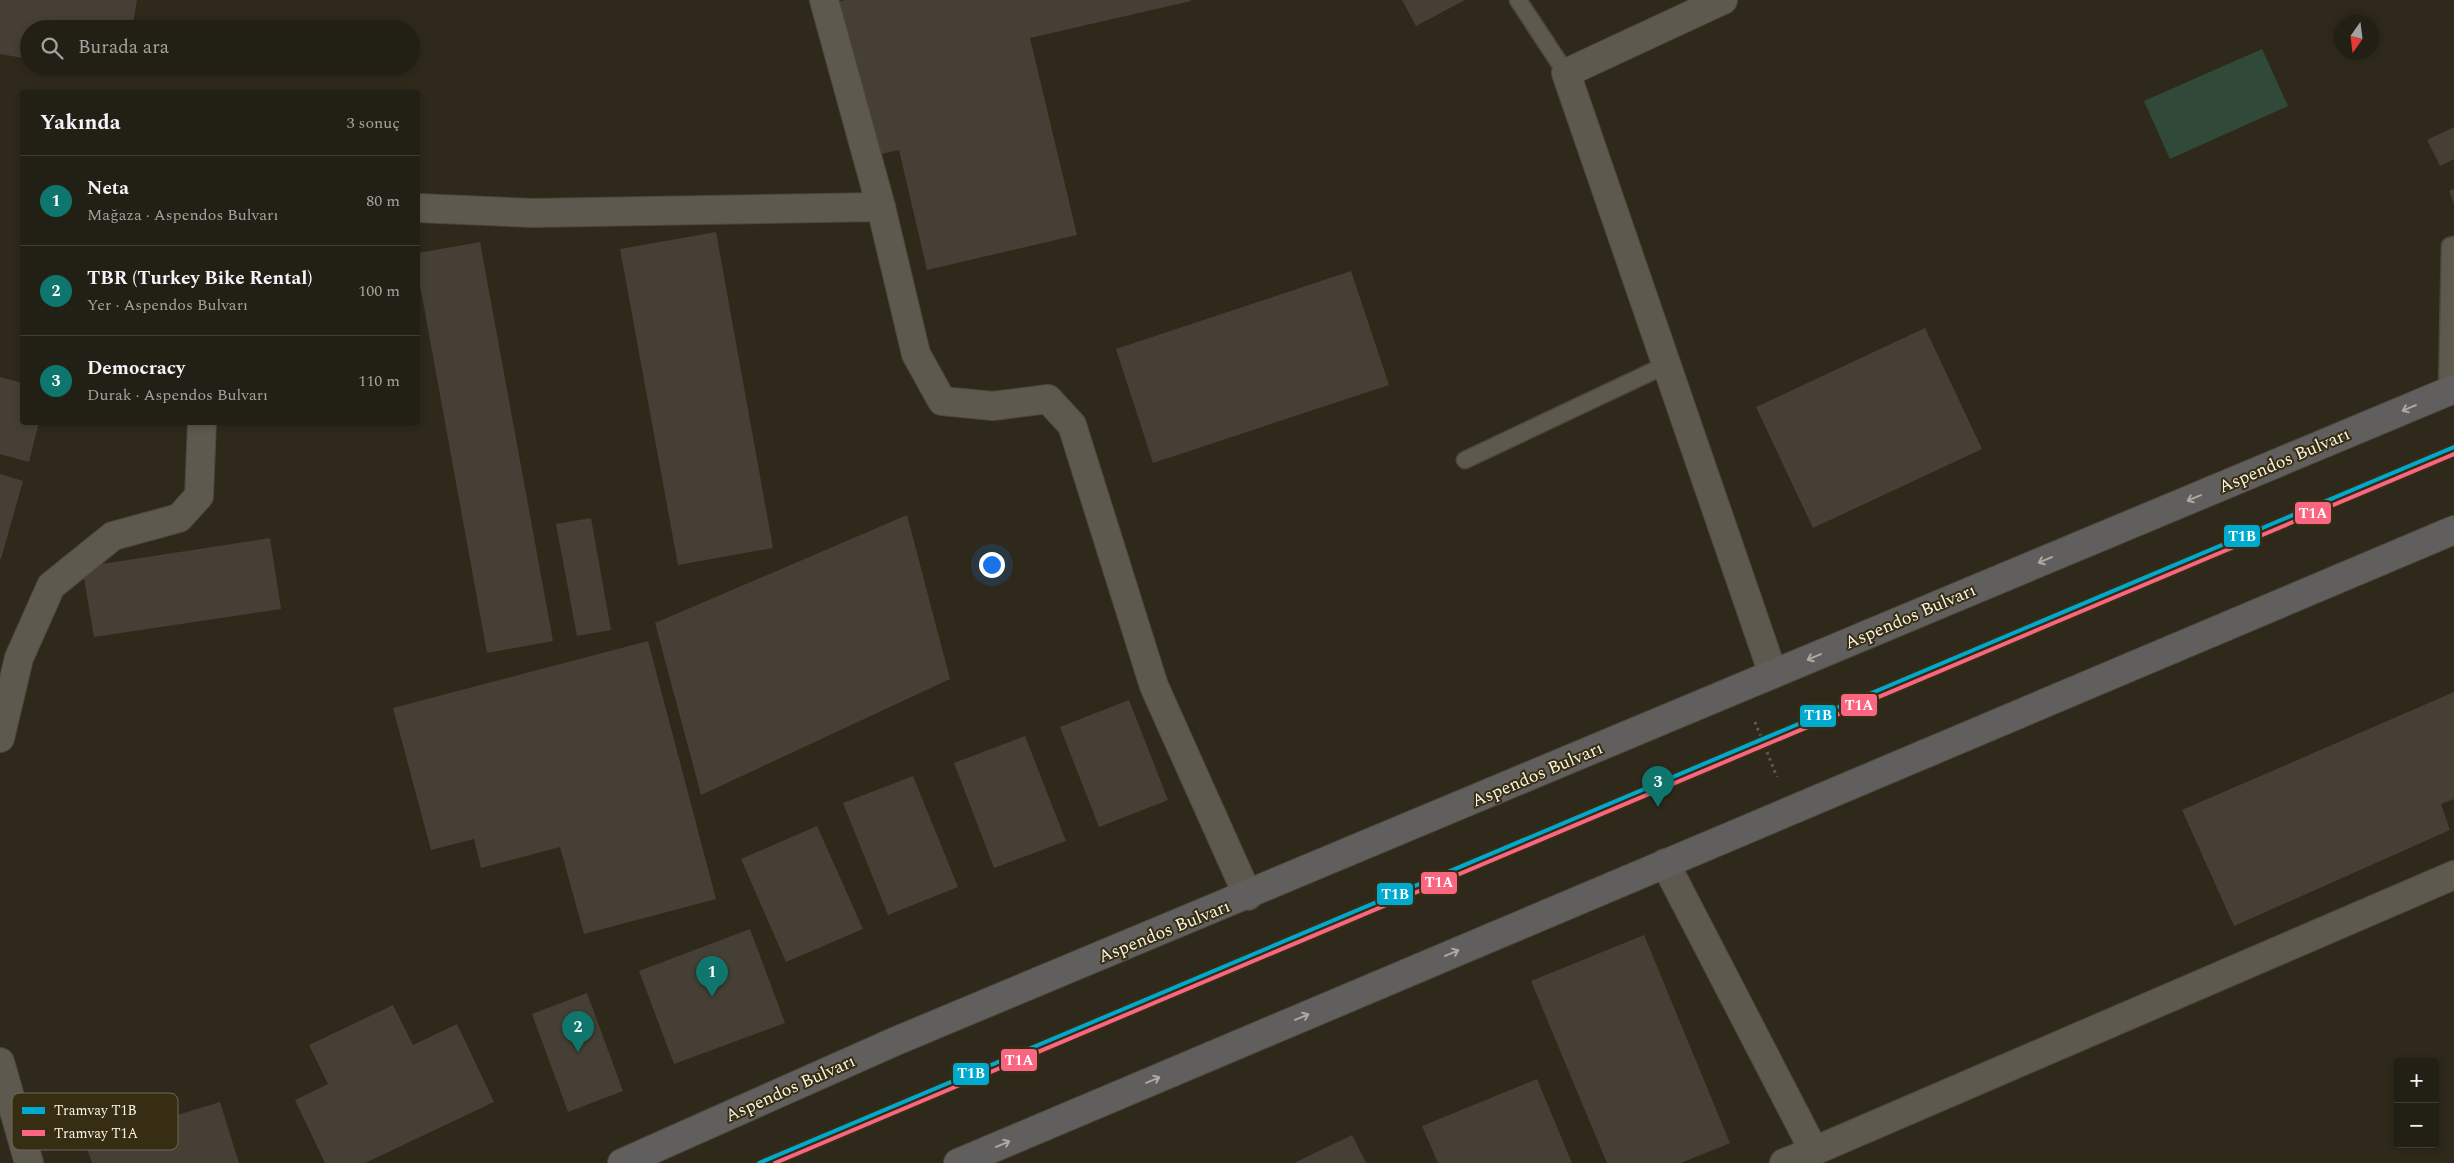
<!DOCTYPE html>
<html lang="tr">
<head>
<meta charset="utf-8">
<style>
	body { margin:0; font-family:Spectral,serif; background:#2a271d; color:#f1f3f6 }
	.controls { position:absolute; right:15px; bottom:15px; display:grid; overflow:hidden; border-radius:5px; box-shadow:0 2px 8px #0003 }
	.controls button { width:45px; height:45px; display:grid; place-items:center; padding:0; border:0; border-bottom:1px solid #3f3d34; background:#221f14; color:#f1f3f6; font:25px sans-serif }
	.compass { position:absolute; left:2334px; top:15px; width:45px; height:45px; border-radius:50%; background:#221f14; box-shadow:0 2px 8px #0003; rotate:194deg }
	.you { position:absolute; left:991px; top:564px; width:18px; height:18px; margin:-12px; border:4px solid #fff; border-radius:50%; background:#1a73e8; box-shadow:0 0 0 8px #1a73e833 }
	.badge { display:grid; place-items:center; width:32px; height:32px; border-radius:50%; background:#0f766e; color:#fff; font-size:16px; font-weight:700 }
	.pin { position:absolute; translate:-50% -41px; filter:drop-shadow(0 1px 2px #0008) }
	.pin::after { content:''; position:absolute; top:26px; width:18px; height:15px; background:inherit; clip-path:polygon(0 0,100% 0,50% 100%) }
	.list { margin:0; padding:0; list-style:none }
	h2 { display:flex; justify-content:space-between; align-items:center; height:65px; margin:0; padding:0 20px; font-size:21px }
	h2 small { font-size:16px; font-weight:400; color:#a2a2a0 }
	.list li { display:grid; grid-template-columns:32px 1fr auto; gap:15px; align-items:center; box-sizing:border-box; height:90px; padding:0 20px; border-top:1px solid #3f3d34 }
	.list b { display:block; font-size:19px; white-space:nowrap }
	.list p { margin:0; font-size:16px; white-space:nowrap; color:#a2a2a0 }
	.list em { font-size:16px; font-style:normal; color:#a2a2a0 }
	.icon { flex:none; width:28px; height:28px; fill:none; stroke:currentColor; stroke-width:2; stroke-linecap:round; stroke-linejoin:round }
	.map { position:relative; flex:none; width:2454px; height:1163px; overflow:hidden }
	.search { position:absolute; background:#221f14; box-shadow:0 2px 8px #0003; left:20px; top:20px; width:400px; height:55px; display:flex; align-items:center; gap:12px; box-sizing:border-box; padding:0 18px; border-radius:28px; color:#a2a2a0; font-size:19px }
	.panel { position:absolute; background:#221f14; box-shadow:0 2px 8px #0003; left:20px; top:90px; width:400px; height:335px; border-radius:5px }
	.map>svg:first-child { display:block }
	.green { fill:#314938 }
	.building { fill:#463f35 }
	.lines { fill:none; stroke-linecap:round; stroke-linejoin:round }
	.lane-casing { stroke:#4c473b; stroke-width:19 }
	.street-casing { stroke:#4c473b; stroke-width:30 }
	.primary-casing { stroke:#4c473b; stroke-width:30 }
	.path { stroke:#5f5c52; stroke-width:3; stroke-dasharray:2.5 4; stroke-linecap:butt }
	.lane { stroke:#5d594f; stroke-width:16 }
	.street { stroke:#5d594f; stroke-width:28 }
	.primary { stroke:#615f5e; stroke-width:28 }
	.tram-1-casing { stroke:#362d13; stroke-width:8 }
	.tram-2-casing { stroke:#362d13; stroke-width:8 }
	.tram-1 { stroke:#00a9ce; stroke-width:4 }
	.tram-2 { stroke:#fa6682; stroke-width:4 }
	.oneway { stroke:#aeaaa2 }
	.labels { text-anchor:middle; stroke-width:4; stroke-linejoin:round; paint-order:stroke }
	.street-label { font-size:18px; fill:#faf4e5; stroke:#362d13 }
	.key { fill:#362d13; stroke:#716952; stroke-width:1 }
	.key-label { font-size:14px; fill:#faf4e5 }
	.line-badge { stroke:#362d13; stroke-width:2 }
	.badge-label { font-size:14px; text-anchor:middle; font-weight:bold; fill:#fff }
</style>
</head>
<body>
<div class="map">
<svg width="2454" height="1163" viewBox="0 0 2454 1163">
	<rect width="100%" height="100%" fill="#2e291b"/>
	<!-- green -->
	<polygon class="green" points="2262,49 2288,106 2170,159 2144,101"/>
	<!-- building -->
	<g class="building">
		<polygon points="0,0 137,0 132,29 103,29 63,22 62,29 29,29 29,59 0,54"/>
		<polygon points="845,0 1191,0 1191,1 1030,38 1077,235 927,270 899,150 868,157 832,3"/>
		<polygon points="1402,0 1465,0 1416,26"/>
		<polygon points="2454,127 2454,159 2440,166 2427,140"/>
		<polygon points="2454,189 2454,204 2449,191"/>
		<polygon points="716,232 773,548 678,565 620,249"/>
		<polygon points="480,242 553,641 487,653 418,274 418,253"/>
		<polygon points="1351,271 1389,385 1153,463 1116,349"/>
		<polygon points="1925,328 1982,449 1813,528 1756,407"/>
		<polygon points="0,377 22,383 22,422 39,422 29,462 0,454"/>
		<polygon points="0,474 23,481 1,559 0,559"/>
		<polygon points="907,515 950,679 701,795 655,623"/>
		<polygon points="591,518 611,630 577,636 556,524"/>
		<polygon points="270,538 281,609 94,637 82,567"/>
		<polygon points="648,641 716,899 584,934 560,847 481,868 474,839 431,850 393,708"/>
		<polygon points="2454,692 2454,799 2441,804 2450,830 2234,926 2182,810"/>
		<polygon points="1129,700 1168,800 1099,827 1060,727"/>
		<polygon points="1025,736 1066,841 994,868 954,763"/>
		<polygon points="913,776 958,887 888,915 843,803"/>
		<polygon points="817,826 863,929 786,962 741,859"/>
		<polygon points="750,929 785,1023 674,1064 639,971"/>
		<polygon points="1644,935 1730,1143 1681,1163 1607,1163 1531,981"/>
		<polygon points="587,993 623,1091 568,1112 532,1014"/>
		<polygon points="393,1005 413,1045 457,1024 494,1102 365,1163 325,1163 295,1100 328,1084 309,1045"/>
		<polygon points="1537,1079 1572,1163 1438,1163 1422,1126"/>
		<polygon points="220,1102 239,1163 92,1163 85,1143"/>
		<polygon points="1352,1135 1366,1163 1294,1163"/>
	</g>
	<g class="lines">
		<!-- lane casing -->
		<g class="lane-casing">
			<g id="lane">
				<polyline points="1518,0 1566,73"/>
				<polyline points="2447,392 2450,246 2454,245"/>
				<polyline points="1465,460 1666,365"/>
			</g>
		</g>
		<!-- street casing -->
		<g class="street-casing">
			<g id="street">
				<polyline points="824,0 881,207"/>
				<polyline points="1723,0 1566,73 1773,674"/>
				<polyline points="418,208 533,213 881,207 916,354 942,401 993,406 1048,399 1072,425 1154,686 1248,896"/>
				<polyline points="0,738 19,658 51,586 113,536 179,518 199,496 202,422"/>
				<polyline points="1665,863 1814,1151 1784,1163"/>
				<polyline points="0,1062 29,1163"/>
				<polyline points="1814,1151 2454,875"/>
			</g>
		</g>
		<!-- primary casing -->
		<g class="primary-casing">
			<g id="primary">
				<polyline points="622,1163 896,1041 2454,389"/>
				<polyline points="958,1163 2454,530"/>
			</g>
		</g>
		<!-- path -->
		<polyline class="path" points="1755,722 1777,777"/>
		<!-- lane -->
		<use href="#lane" class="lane"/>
		<!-- street -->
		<use href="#street" class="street"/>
		<!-- primary -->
		<use href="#primary" class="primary"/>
		<!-- tram-1 casing -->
		<g class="tram-1-casing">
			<polyline id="tram-1" points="759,1163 2454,447"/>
		</g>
		<!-- tram-2 casing -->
		<g class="tram-2-casing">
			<polyline id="tram-2" points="775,1163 2454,454"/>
		</g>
		<!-- tram-1 -->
		<use href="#tram-1" class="tram-1"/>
		<!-- tram-2 -->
		<use href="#tram-2" class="tram-2"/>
	</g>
	<!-- one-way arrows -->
	<defs><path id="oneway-shaft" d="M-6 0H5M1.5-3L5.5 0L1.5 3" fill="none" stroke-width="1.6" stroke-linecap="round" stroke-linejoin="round" transform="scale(1.25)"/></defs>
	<g class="oneway">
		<use href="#oneway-shaft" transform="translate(2409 408) rotate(157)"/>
		<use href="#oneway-shaft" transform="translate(2194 498) rotate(157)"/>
		<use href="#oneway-shaft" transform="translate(2045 560) rotate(157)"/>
		<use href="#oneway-shaft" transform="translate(1814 657) rotate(157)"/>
		<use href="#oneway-shaft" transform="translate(1452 953) rotate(-23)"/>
		<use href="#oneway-shaft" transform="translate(1302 1017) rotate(-23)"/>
		<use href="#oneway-shaft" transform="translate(1153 1080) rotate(-23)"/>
		<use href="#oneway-shaft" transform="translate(1003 1144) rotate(-23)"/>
	</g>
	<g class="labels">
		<!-- street labels -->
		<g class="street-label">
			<text transform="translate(2284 460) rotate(-23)" y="6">Aspendos Bulvarı</text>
			<text transform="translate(1910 616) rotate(-23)" y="6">Aspendos Bulvarı</text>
			<text transform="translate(1537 774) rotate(-23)" y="6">Aspendos Bulvarı</text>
			<text transform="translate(1164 931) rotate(-22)" y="6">Aspendos Bulvarı</text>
			<text transform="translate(790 1088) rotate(-24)" y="6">Aspendos Bulvarı</text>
		</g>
	</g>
	<!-- legend -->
	<rect x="12" y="1093" width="166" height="57" rx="8" class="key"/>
	<rect x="22" y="1107" width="23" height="7" fill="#00a9ce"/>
	<rect x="22" y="1130" width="23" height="6" fill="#fa6682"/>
	<g class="key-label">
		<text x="54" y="1115">Tramvay T1B</text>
		<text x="54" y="1138">Tramvay T1A</text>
	</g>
	<g class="line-badge">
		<rect x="2294" y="501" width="38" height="24" rx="5" fill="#fa6682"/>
		<rect x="2223" y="524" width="38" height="24" rx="5" fill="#00a9ce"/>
		<rect x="1840" y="693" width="38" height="24" rx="5" fill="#fa6682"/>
		<rect x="1799" y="704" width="38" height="24" rx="5" fill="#00a9ce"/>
		<rect x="1420" y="871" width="38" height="24" rx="5" fill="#fa6682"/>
		<rect x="1376" y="882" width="38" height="24" rx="5" fill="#00a9ce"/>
		<rect x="1000" y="1048" width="38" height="24" rx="5" fill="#fa6682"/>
		<rect x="952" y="1062" width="38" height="24" rx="5" fill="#00a9ce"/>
	</g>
	<g class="badge-label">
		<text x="2313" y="518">T1A</text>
		<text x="2242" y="541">T1B</text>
		<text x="1859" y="710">T1A</text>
		<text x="1818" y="720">T1B</text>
		<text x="1439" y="887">T1A</text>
		<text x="1395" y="899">T1B</text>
		<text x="1019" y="1065">T1A</text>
		<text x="971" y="1078">T1B</text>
	</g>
</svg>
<div class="controls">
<button>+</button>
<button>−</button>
</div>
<svg class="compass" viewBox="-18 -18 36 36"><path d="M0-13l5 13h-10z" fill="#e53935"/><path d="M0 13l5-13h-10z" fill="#a2a2a0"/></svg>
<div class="you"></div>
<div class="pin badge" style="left:712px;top:997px">1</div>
<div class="pin badge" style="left:578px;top:1052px">2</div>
<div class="pin badge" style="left:1658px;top:807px">3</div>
<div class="search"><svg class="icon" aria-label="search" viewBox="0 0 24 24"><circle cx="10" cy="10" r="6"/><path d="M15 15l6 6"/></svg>Burada ara</div>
<section class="panel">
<h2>Yakında<small>3 sonuç</small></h2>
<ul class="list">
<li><span class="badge">1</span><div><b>Neta</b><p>Mağaza · Aspendos Bulvarı</p></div><em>80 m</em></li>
<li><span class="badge">2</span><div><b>TBR (Turkey Bike Rental)</b><p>Yer · Aspendos Bulvarı</p></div><em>100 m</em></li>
<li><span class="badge">3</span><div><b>Democracy</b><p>Durak · Aspendos Bulvarı</p></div><em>110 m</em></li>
</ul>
</section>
</div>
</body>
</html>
